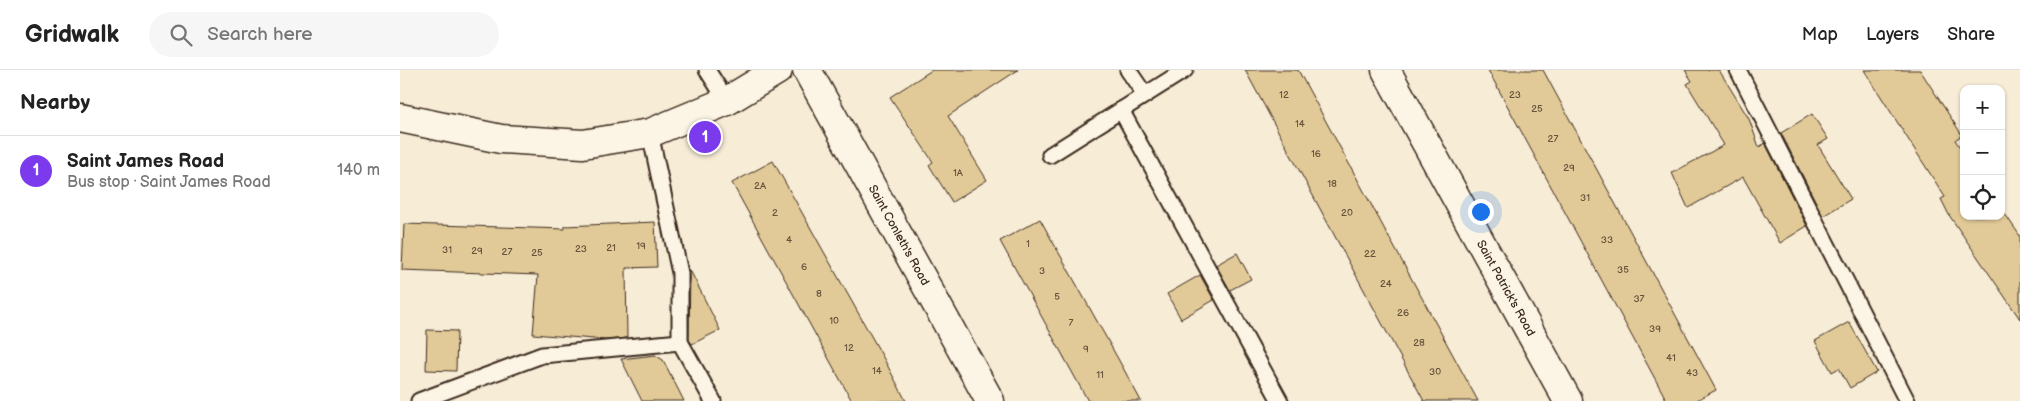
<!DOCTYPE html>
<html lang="en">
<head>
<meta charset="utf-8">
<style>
	body { margin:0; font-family:"Balsamiq Sans",sans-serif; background:#f6f6f6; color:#222 }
	.controls { position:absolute; right:15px; top:15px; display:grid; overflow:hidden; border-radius:10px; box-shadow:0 1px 4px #0004 }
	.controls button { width:45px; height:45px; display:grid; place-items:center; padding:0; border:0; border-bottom:1px solid #e0e0e0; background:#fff; color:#222; font:25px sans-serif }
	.you { position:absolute; left:1080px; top:141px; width:18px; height:18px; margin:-12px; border:4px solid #fff; border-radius:50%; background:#1a73e8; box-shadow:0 0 0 8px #1a73e833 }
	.badge { display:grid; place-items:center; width:32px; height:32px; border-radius:50%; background:#7c3aed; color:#fff; font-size:16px; font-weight:700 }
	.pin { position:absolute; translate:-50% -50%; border:2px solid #fff; box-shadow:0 1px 5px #0006 }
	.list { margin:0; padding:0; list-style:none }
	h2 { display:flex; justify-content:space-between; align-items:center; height:65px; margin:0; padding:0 20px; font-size:21px }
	h2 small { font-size:16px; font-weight:400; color:#767676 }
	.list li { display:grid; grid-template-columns:32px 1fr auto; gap:15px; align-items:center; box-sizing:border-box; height:70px; padding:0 20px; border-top:1px solid #e0e0e0 }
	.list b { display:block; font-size:19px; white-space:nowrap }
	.list p { margin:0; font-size:16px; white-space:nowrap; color:#767676 }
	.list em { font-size:16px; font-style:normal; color:#767676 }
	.icon { flex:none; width:28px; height:28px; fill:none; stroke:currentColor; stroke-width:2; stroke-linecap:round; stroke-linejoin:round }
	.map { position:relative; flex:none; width:1620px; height:331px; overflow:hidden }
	header { display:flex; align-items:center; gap:30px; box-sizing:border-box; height:70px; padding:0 25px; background:#fff; border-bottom:1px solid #e0e0e0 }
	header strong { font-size:24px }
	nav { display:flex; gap:28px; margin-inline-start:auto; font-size:18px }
	.search { width:350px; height:45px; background:#f6f6f6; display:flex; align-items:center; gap:12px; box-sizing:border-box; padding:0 18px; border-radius:28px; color:#767676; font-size:19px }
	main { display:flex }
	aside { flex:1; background:#fff }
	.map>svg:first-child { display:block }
	.building { fill:#e2ca98; stroke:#3b2a1e }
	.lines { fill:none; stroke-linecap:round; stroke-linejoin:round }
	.service-casing { stroke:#3b2a1e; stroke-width:19 }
	.minor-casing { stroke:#3b2a1e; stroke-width:31 }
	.tertiary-casing { stroke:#3b2a1e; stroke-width:31 }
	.service { stroke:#fcf5e5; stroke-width:15 }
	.minor { stroke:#fcf5e5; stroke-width:28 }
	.tertiary { stroke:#fcf5e5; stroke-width:28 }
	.labels { text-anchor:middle; stroke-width:4; stroke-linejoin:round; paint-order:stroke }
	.number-label { font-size:10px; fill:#65523c }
	.street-label { font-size:12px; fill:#3b2a1e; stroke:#fcf5e5 }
</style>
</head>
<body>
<header>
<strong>Gridwalk</strong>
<div class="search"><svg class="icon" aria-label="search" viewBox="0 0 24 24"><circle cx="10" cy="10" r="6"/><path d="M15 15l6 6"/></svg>Search here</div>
<nav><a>Map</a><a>Layers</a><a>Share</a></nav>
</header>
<main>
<aside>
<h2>Nearby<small></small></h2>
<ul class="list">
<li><span class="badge">1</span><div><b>Saint James Road</b><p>Bus stop · Saint James Road</p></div><em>140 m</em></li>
</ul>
</aside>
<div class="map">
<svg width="1620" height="331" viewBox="0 0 1620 331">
	<rect width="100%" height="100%" fill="#f7ecd6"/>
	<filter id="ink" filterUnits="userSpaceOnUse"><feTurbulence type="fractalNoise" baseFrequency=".02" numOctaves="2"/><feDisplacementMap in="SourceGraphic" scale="10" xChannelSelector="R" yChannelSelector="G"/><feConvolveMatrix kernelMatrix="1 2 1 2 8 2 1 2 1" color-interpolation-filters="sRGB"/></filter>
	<g filter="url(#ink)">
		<!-- building -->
		<g class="building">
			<polygon points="532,0 618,0 548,46 587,110 552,132 529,95 533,92 490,27"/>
			<polygon points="845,0 898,0 1078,331 1024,331"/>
			<polygon points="1088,0 1143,0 1316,320 1295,331 1267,331"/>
			<polygon points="1285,0 1319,0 1349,49 1359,77 1365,73 1407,156 1380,173 1343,107 1288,138 1272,103 1324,75 1287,14 1292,11"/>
			<polygon points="1464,0 1520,0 1562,65 1555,70 1564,83 1564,146 1601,146 1601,138 1620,166 1620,249 1549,145 1541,129 1545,127"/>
			<polygon points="1412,44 1428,69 1418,75 1451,129 1423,146 1381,63"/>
			<polygon points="373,91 484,289 506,331 452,331 332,113"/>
			<polygon points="640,149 722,296 741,331 688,331 600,171"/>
			<polygon points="255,152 257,197 226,198 227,268 206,270 133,264 138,205 2,200 4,154 165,159 165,156"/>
			<polygon points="837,183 851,209 830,220 816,195"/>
			<polygon points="290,200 320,260 292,274 289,270"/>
			<polygon points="800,205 814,230 781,249 767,224"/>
			<polygon points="1449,252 1477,302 1450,318 1439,298 1432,302 1415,271"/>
			<polygon points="27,260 57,261 56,301 26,300"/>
			<polygon points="255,285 263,290 284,331 242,331 221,289"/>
		</g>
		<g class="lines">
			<!-- service casing -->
			<g class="service-casing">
				<g id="service">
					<polyline points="307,0 327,31"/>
					<polyline points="728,0 745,25"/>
					<polyline points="1338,0 1507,331"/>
					<polyline points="721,40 880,331"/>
					<polyline points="250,63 280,203 280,272 313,331"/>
					<polyline points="650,85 785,0"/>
					<polyline points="19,331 142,285 280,272"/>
				</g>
			</g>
			<!-- minor casing -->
			<g class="minor-casing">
				<g id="minor">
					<polyline points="407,0 590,331"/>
					<polyline points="986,0 1168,331"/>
				</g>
			</g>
			<!-- tertiary casing -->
			<g class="tertiary-casing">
				<polyline id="tertiary" points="0,48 101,69 183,74 250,63 327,31 378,0"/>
			</g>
			<!-- service -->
			<use href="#service" class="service"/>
			<!-- minor -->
			<use href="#minor" class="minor"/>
			<!-- tertiary -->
			<use href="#tertiary" class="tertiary"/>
		</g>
	</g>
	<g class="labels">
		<!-- number labels -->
		<g class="number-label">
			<text x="884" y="28">12</text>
			<text x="1115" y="28">23</text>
			<text x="1137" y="42">25</text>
			<text x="900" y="57">14</text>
			<text x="1153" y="72">27</text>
			<text x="916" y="87">16</text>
			<text x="1169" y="101">29</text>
			<text x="558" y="106">1A</text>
			<text x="932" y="117">18</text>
			<text x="360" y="119">2A</text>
			<text x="1185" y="131">31</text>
			<text x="375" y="146">2</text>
			<text x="947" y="146">20</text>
			<text x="389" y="173">4</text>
			<text x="1207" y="173">33</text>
			<text x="628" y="177">1</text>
			<text x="241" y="179">19</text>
			<text x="211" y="181">21</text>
			<text x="181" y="182">23</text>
			<text x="47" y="183">31</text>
			<text x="77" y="184">29</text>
			<text x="107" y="185">27</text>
			<text x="137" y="186">25</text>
			<text x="970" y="187">22</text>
			<text x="404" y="200">6</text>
			<text x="1223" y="203">35</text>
			<text x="642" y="204">3</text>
			<text x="986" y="217">24</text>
			<text x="419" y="227">8</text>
			<text x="657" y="230">5</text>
			<text x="1239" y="232">37</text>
			<text x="1003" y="246">26</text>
			<text x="434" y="254">10</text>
			<text x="671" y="256">7</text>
			<text x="1255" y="262">39</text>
			<text x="1019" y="276">28</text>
			<text x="449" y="281">12</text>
			<text x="686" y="282">9</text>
			<text x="1271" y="291">41</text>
			<text x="477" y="304">14</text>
			<text x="1035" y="305">30</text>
			<text x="1292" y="306">43</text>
			<text x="700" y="308">11</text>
		</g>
		<!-- street labels -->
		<g class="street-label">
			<text transform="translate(499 165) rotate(61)" y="4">Saint Conleth's Road</text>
			<text transform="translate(1106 218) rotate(61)" y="4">Saint Patrick's Road</text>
		</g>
	</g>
</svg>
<div class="controls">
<button>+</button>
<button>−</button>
<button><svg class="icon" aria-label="locate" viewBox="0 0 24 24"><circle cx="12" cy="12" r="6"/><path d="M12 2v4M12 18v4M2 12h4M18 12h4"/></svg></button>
</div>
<div class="you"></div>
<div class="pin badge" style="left:305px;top:67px">1</div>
</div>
</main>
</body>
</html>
